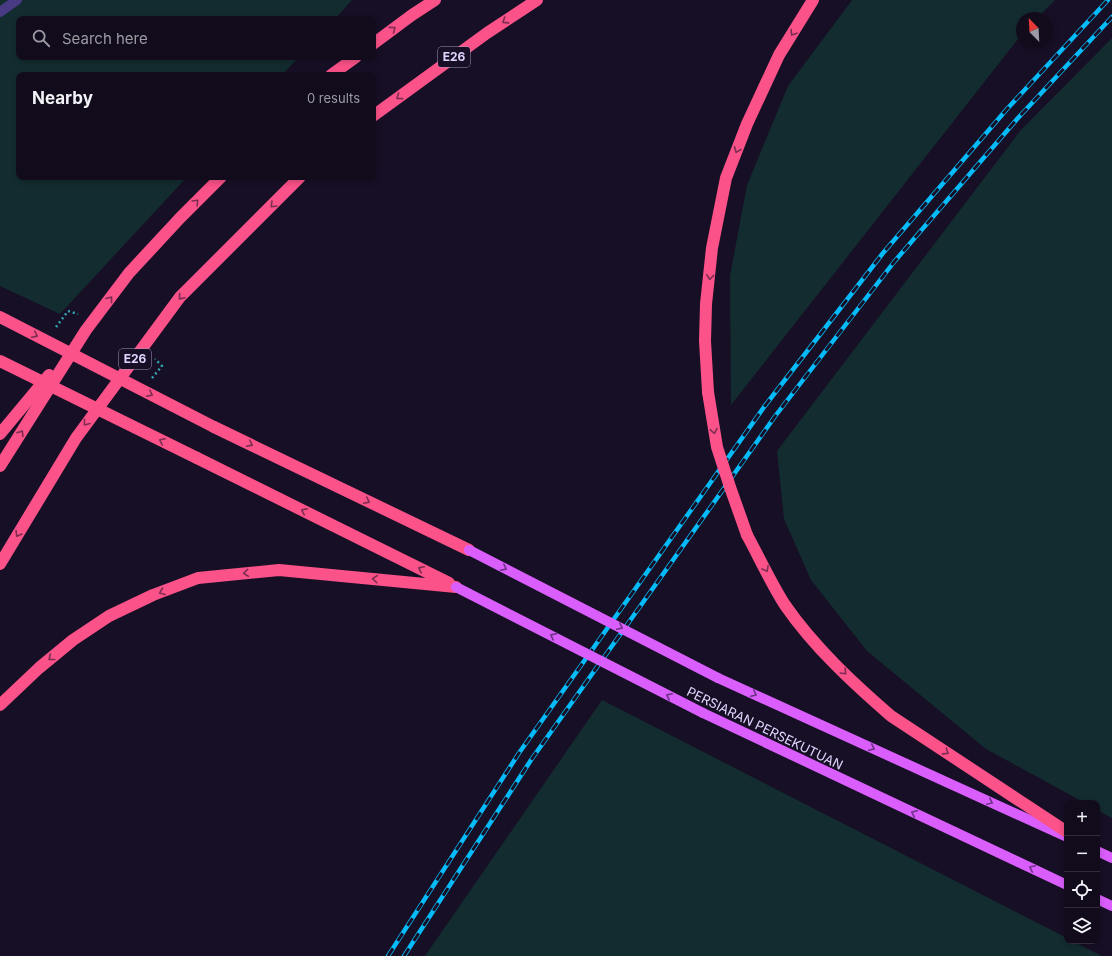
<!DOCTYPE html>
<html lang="en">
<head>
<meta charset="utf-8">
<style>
	body { margin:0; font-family:Inter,sans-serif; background:#1e1929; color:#f1f3f6 }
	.controls { position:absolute; right:12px; bottom:12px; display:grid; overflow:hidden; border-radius:8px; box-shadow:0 2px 6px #0003 }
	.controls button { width:36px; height:36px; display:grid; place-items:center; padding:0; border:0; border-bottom:1px solid #302b3b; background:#110b1c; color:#f1f3f6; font:20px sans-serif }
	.compass { position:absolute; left:1016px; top:12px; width:36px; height:36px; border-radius:50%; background:#110b1c; box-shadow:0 2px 6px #0003; rotate:336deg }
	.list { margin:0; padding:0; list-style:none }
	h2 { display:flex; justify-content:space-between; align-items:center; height:52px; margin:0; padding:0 16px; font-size:17px }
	h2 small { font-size:13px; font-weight:400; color:#9c9ba3 }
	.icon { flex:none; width:22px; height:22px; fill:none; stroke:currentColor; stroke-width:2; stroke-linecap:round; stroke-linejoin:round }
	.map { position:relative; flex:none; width:1112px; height:956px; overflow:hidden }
	.search { position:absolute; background:#110b1c; box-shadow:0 2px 6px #0003; left:16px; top:16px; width:360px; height:44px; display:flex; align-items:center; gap:10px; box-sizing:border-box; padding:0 14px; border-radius:8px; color:#9c9ba3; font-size:15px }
	.panel { position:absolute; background:#110b1c; box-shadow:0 2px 6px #0003; left:16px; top:72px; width:360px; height:108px; border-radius:8px }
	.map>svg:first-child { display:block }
	.green { fill:#132c2f }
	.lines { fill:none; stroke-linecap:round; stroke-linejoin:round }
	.path { stroke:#32a9b5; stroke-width:2.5; stroke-dasharray:2 3; stroke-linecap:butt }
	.street { stroke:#493b83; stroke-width:10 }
	.primary { stroke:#d95efc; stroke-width:10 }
	.highway { stroke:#fb5289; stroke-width:12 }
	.rail-casing { stroke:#05bbf9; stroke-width:4.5 }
	.rail { stroke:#170f25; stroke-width:3; stroke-dasharray:9; stroke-linecap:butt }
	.primary-bridge { stroke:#d95efc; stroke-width:10 }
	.highway-bridge { stroke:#fb5289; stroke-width:12 }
	.oneway { stroke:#7e2d52 }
	.oneway2 { stroke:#6e3386 }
	.labels { text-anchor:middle; stroke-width:3; stroke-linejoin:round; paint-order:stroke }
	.shield { fill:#170f25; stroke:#a49abd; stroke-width:1 }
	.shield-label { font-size:12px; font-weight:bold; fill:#e0d5fe }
	.street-label { font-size:13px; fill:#e0d5fe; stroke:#170f25 }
</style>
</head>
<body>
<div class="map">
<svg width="1112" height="956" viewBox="0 0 1112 956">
	<rect width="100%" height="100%" fill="#170f25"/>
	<!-- green -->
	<g class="green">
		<polygon points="0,0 352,0 335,19 19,19 19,57 299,57 282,75 19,75 19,177 187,177 60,314 0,286"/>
		<polygon points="852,0 1055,0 1037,18 1022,18 1022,34 731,405 730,276 747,185 788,86"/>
		<polygon points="1112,38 1112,818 1097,810 1097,803 1085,803 986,749 867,651 811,580 784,519 777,451 1020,131"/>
		<polygon points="602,700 1067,938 1067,941 1072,941 1102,956 425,956"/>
	</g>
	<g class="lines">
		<!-- path -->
		<g class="path">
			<polyline points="56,327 68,311 78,314"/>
			<polyline points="152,378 162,366 155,359"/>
		</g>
		<!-- street -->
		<polyline class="street" points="0,12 17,0"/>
		<!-- primary -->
		<g class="primary">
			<polyline points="718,678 1067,837"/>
			<polyline points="703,713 1067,885"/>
			<polyline points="1097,851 1112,858"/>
			<polyline points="1097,899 1112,906"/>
		</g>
		<!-- highway -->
		<g class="highway">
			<polyline points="373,44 412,15 435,0"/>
			<polyline points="331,75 356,57"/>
			<polyline points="373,116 487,33 537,0"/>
			<polyline points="708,392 705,341 706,304 712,248 726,178 747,124 779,55 813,0"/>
			<polyline points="214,427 469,550"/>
			<polyline points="0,434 49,375"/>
			<polyline points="197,458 449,583"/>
			<polyline points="0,466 86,330 129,273 180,218 221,177"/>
			<path d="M747,535C759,557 772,585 785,605C814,647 853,683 891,716L1067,832"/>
			<polyline points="0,564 76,438 180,297 300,177"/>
			<polyline points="0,705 39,668 73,640 109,616 153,595 198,578 279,570 456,587"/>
		</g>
		<!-- rail casing -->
		<g class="rail-casing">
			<g id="rail">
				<polyline points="388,956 519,753 764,407 883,253 1007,109 1108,0"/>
				<polyline points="404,956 531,760 776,415 894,262 1018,118 1112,17"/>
			</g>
		</g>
		<!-- rail -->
		<use href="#rail" class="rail"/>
		<!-- primary-bridge -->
		<g class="primary-bridge">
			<polyline points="469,550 718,678"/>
			<polyline points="456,587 703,713"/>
		</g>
		<!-- highway-bridge -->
		<g class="highway-bridge">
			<polyline points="0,317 214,427"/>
			<polyline points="0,361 197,458"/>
			<polyline points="708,392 717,447 730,487 747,535"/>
		</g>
	</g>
	<!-- one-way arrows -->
	<defs><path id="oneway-chevron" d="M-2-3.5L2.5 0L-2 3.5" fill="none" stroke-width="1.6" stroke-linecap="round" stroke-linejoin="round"/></defs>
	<g class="oneway">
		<use href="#oneway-chevron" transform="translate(505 21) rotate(147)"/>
		<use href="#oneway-chevron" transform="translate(393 29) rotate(-37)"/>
		<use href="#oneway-chevron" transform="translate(793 33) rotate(122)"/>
		<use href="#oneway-chevron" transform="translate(399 97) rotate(144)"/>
		<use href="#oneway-chevron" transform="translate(737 150) rotate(112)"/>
		<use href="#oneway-chevron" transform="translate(196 202) rotate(-45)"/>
		<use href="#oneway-chevron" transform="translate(273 205) rotate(135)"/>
		<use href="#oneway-chevron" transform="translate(710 277) rotate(96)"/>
		<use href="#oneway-chevron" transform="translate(181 297) rotate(131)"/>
		<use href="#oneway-chevron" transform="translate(110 299) rotate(-53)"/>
		<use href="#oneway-chevron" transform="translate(35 335) rotate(27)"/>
		<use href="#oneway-chevron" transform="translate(150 394) rotate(27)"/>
		<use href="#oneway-chevron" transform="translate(86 423) rotate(127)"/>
		<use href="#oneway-chevron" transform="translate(714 431) rotate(81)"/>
		<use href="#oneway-chevron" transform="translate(21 433) rotate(-58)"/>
		<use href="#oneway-chevron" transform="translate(162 441) rotate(-154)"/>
		<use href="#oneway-chevron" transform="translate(250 444) rotate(26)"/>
		<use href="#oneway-chevron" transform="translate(367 501) rotate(26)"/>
		<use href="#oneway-chevron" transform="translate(304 511) rotate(-154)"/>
		<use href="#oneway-chevron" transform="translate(18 534) rotate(121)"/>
		<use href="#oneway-chevron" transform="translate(421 569) rotate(-154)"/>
		<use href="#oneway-chevron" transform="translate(766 569) rotate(62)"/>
		<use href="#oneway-chevron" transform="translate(246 573) rotate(174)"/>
		<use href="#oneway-chevron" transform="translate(375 579) rotate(-175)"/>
		<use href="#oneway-chevron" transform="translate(162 592) rotate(159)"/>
		<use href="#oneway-chevron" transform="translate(51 658) rotate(141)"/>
		<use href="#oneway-chevron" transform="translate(844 672) rotate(45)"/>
		<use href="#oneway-chevron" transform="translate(946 752) rotate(33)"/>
	</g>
	<g class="oneway2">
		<use href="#oneway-chevron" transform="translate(504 568) rotate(27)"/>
		<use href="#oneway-chevron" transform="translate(620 627) rotate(27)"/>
		<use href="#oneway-chevron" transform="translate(553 636) rotate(-153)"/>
		<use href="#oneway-chevron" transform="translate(754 694) rotate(25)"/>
		<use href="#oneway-chevron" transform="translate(669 696) rotate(-153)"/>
		<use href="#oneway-chevron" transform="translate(872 748) rotate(25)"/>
		<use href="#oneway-chevron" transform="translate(990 802) rotate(25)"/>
		<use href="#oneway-chevron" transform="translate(914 813) rotate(-155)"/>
		<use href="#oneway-chevron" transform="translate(1032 868) rotate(-155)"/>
	</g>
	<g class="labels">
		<!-- shield labels -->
		<g class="shield">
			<rect x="438" y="47" width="32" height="20" rx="3"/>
			<rect x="119" y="349" width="32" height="20" rx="3"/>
		</g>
		<g class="shield-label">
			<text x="454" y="61">E26</text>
			<text x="135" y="363">E26</text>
		</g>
		<!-- street labels -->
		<g class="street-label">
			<text transform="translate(765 728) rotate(26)" y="5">PERSIARAN PERSEKUTUAN</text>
		</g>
	</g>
</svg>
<div class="controls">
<button>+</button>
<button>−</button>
<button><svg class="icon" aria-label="locate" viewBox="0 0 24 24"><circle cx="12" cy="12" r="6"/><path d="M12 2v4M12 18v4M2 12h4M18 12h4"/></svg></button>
<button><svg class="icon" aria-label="layers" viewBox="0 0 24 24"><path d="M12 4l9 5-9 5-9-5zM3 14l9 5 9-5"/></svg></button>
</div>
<svg class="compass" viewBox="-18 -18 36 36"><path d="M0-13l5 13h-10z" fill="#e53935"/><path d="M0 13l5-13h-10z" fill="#9c9ba3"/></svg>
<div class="search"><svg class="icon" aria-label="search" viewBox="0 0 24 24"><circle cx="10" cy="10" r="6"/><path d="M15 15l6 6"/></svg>Search here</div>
<section class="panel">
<h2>Nearby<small>0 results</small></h2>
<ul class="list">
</ul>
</section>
</div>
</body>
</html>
